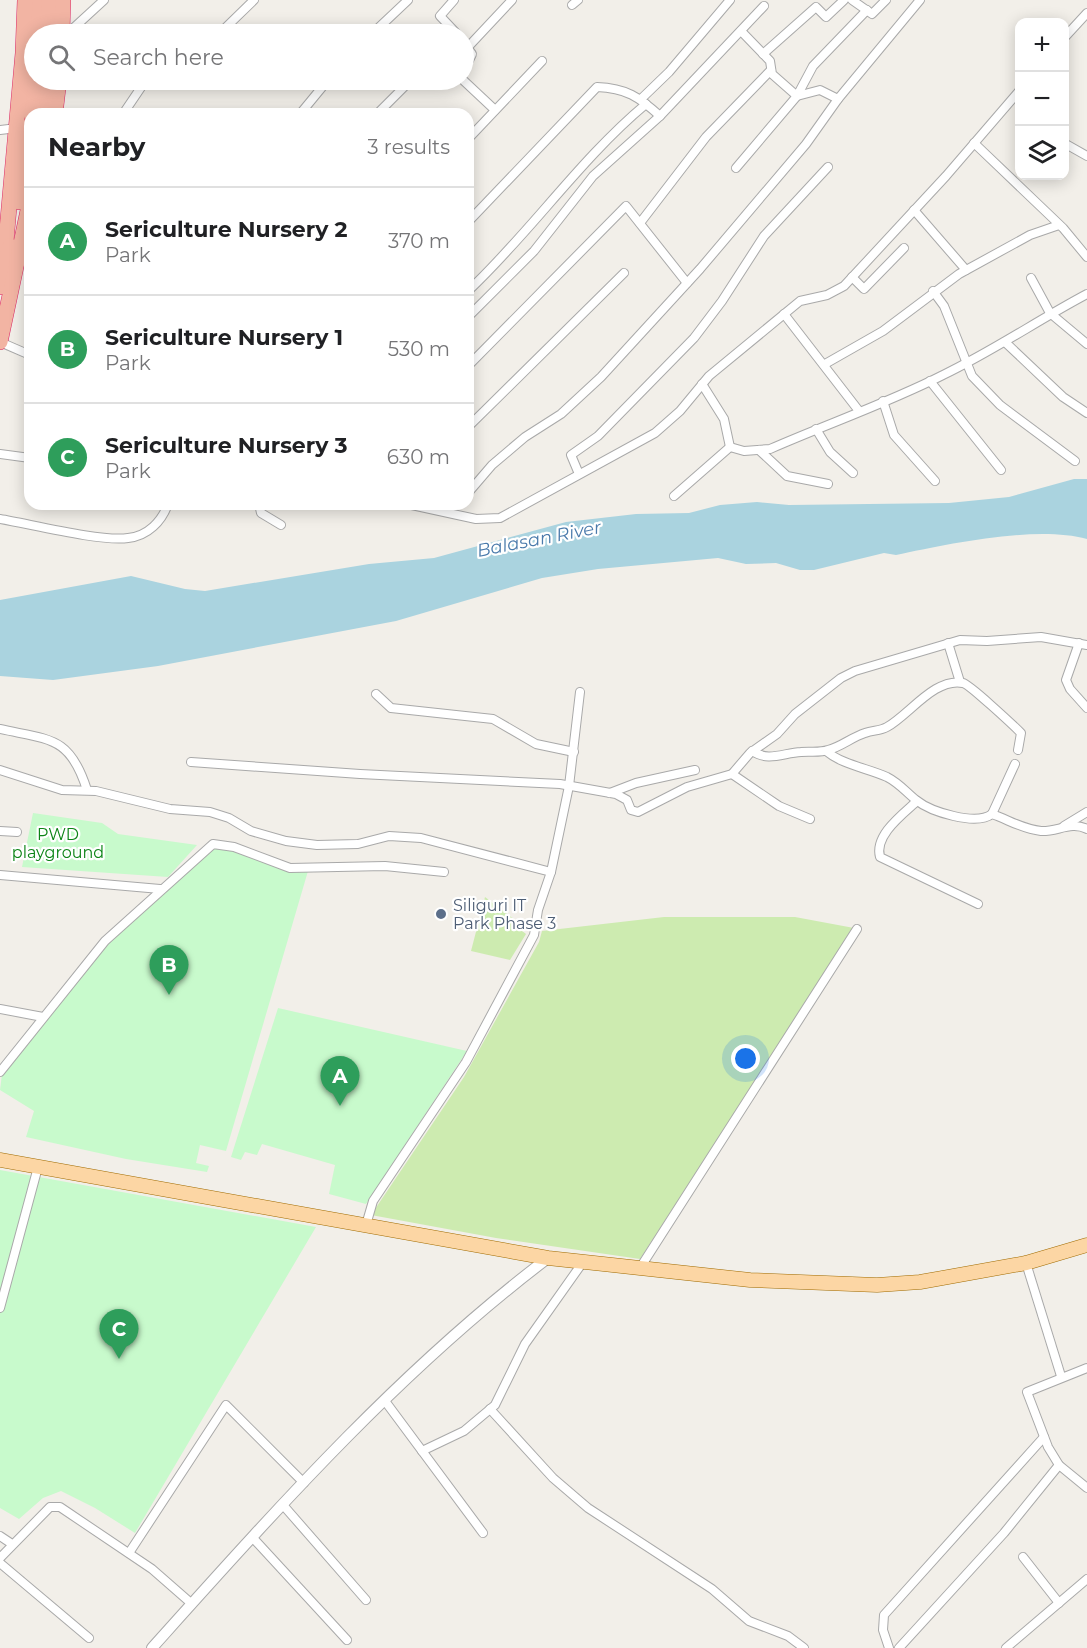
<!DOCTYPE html>
<html lang="en">
<head>
<meta charset="utf-8">
<style>
	body { margin:0; font-family:Montserrat,sans-serif; background:#f6f6f6; color:#202124 }
	.controls { position:absolute; right:18px; top:18px; display:grid; overflow:hidden; border-radius:12px; box-shadow:0 3px 15px #0003 }
	.controls button { width:54px; height:54px; display:grid; place-items:center; padding:0; border:0; border-bottom:2px solid #e0e0e0; background:#fff; color:#202124; font:30px sans-serif }
	.you { position:absolute; left:746px; top:1059px; width:21px; height:21px; margin:-15px; border:4px solid #fff; border-radius:50%; background:#1a73e8; box-shadow:0 0 0 9px #1a73e833 }
	.badge { display:grid; place-items:center; width:39px; height:39px; border-radius:50%; background:#d40000; color:#fff; font-size:20px; font-weight:700 }
	.pin { position:absolute; translate:-50% -50px; filter:drop-shadow(0 2px 3px #0008) }
	.pin::after { content:''; position:absolute; top:32px; width:21px; height:18px; background:inherit; clip-path:polygon(0 0,100% 0,50% 100%) }
	.list { margin:0; padding:0; list-style:none }
	h2 { display:flex; justify-content:space-between; align-items:center; height:78px; margin:0; padding:0 24px; font-size:26px }
	h2 small { font-size:20px; font-weight:400; color:#757577 }
	.list li { display:grid; grid-template-columns:39px 1fr auto; gap:18px; align-items:center; box-sizing:border-box; height:108px; padding:0 24px; border-top:2px solid #e0e0e0 }
	.list b { display:block; font-size:22px; white-space:nowrap }
	.list p { margin:0; font-size:20px; white-space:nowrap; color:#757577 }
	.list em { font-size:20px; font-style:normal; color:#757577 }
	.icon { flex:none; width:33px; height:33px; fill:none; stroke:currentColor; stroke-width:2; stroke-linecap:round; stroke-linejoin:round }
	.map { position:relative; flex:none; width:1087px; height:1648px; overflow:hidden }
	.search { position:absolute; background:#fff; box-shadow:0 3px 15px #0003; left:24px; top:24px; width:450px; height:66px; display:flex; align-items:center; gap:15px; box-sizing:border-box; padding:0 21px; border-radius:33px; color:#757577; font-size:22px }
	.panel { position:absolute; background:#fff; box-shadow:0 3px 15px #0003; left:24px; top:108px; width:450px; height:402px; border-radius:18px }
	.map>svg:first-child { display:block }
	.grass { fill:#cdebb0 }
	.park { fill:#c8facc }
	.water { fill:#aad3df }
	.lines { fill:none; stroke-linecap:round; stroke-linejoin:round }
	.minor-casing { stroke:#a9a9a9; stroke-width:10 }
	.tertiary-casing { stroke:#a9a9a9; stroke-width:12 }
	.primary-casing { stroke:#a06b00; stroke-width:15 }
	.trunk-casing { stroke:#dc2a67; stroke-width:16 }
	.minor { stroke:#fff; stroke-width:8 }
	.tertiary { stroke:#fff; stroke-width:10 }
	.primary { stroke:#fcd6a4; stroke-width:14 }
	.trunk { stroke:#f2b4a3; stroke-width:15 }
	.service-dot { fill:#5c6f8a; stroke:#fff; stroke-width:2 }
	.labels { text-anchor:middle; stroke-width:4.5; stroke-linejoin:round; paint-order:stroke }
	.park-label { font-size:16px; fill:#0c8416; stroke:#fff }
	.service-label { font-size:16px; fill:#4e5e75; stroke:#fff; text-anchor:start }
	.water-label { font-size:18px; font-style:italic; fill:#4a7aab; stroke:#fff }
</style>
</head>
<body>
<div class="map">
<svg width="1087" height="1648" viewBox="0 0 1087 1648">
	<rect width="100%" height="100%" fill="#f2efe9"/>
	<!-- grass -->
	<g class="grass">
		<polygon points="485,897 523,926 521,930 526,934 510,960 471,951"/>
		<polygon points="664,917 795,917 854,928 640,1259 496,1238 371,1215 464,1077 539,942 542,931"/>
	</g>
	<!-- park -->
	<g class="park">
		<polygon points="33,813 102,823 118,834 197,845 168,877 22,867"/>
		<polygon points="217,846 308,871 226,1151 200,1145 196,1163 209,1166 207,1172 126,1159 26,1137 34,1111 0,1090 2,1074 105,944"/>
		<polygon points="278,1008 467,1051 366,1204 329,1194 335,1165 262,1144 257,1155 245,1152 241,1160 231,1157"/>
		<polygon points="0,1170 316,1227 135,1533 95,1508 61,1491 43,1498 19,1519 0,1508"/>
	</g>
	<!-- water -->
	<path class="water" d="M1074,479H1087V539C1036,525 948,544 896,555L884,553L814,570H800L776,563L746,564L718,558L598,569L542,578L396,621L158,666L53,680L0,676V600L131,576L185,589L205,591L369,564L434,558L566,522L636,514L689,513L720,505L757,502L789,505L949,503L1009,497Z"/>
	<g class="lines">
		<!-- minor casing -->
		<g class="minor-casing">
			<g id="minor">
				<polyline points="454,0 440,16 457,34"/>
				<polyline points="852,0 872,14 886,0"/>
				<polyline points="572,5 578,0"/>
				<polyline points="741,31 770,61 772,74 797,96 820,90 838,99"/>
				<polyline points="67,34 104,0"/>
				<polyline points="219,34 254,0"/>
				<polyline points="372,34 408,0"/>
				<polyline points="1064,38 1087,13"/>
				<polyline points="464,43 472,54 464,71"/>
				<polyline points="467,48 512,0"/>
				<polyline points="763,54 816,7 826,17 844,0"/>
				<polyline points="463,80 495,110"/>
				<polyline points="641,99 669,72 730,0"/>
				<polyline points="123,114 146,80"/>
				<polyline points="300,114 328,80"/>
				<polyline points="377,114 411,80"/>
				<polyline points="0,130 17,128"/>
				<polyline points="468,139 542,61"/>
				<polyline points="974,143 1063,228 1087,257"/>
				<polyline points="1064,143 1087,156"/>
				<polyline points="736,168 797,96 813,66 867,10"/>
				<polyline points="914,210 966,270"/>
				<path d="M468,222L597,87C626,88 639,97 660,116"/>
				<polyline points="640,223 706,137 771,70"/>
				<polyline points="852,277 864,289 904,248"/>
				<polyline points="1031,278 1050,313 1087,344"/>
				<path d="M468,291C531,232 580,159 646,104"/>
				<polyline points="933,291 944,306 972,376 1000,405 1075,461"/>
				<polyline points="784,314 859,411"/>
				<polyline points="468,317 534,251 593,176 660,116 764,6"/>
				<polyline points="0,342 30,355"/>
				<polyline points="1005,342 1063,397 1087,413"/>
				<polyline points="825,364 883,331 959,274 1030,235 1059,225"/>
				<polyline points="468,366 626,206 687,283"/>
				<polyline points="930,381 1001,470"/>
				<polyline points="702,384 724,419 730,447"/>
				<polyline points="883,401 894,435 935,481"/>
				<polyline points="468,427 624,273"/>
				<polyline points="816,429 830,452 853,473"/>
				<polyline points="759,450 787,476 828,484"/>
				<polyline points="0,454 30,458"/>
				<polyline points="579,474 571,455 598,436 694,338 722,301 764,236 828,167"/>
				<polyline points="468,493 492,465 525,437 561,414 601,377 700,269 806,144 838,99 920,0"/>
				<path d="M674,496L730,447L744,451L770,449C827,424 888,403 943,375C993,351 1038,320 1087,294"/>
				<polyline points="259,504 261,513 281,525"/>
				<polyline points="407,504 476,519 500,518 655,433 680,411 709,376 800,301 827,295 844,286 946,176 1020,90"/>
				<path d="M0,519C30,524 101,542 128,538C148,536 162,521 168,504"/>
				<polyline points="948,643 960,682"/>
				<polyline points="1079,643 1066,680 1070,689 1087,708"/>
				<polyline points="376,694 391,708 493,719 536,744 574,752"/>
				<path d="M0,729C50,740 70,736 87,790"/>
				<path d="M752,751C768,762 783,753 801,752C809,751 820,753 828,750C841,747 852,737 865,733C873,730 880,731 887,727C909,715 935,677 963,683C969,684 1013,725 1021,733L1018,750"/>
				<path d="M826,751C843,765 867,768 887,777C899,783 906,792 916,800C931,812 976,826 992,814C1009,820 1022,829 1041,831C1057,832 1071,821 1087,829"/>
				<polyline points="191,762 360,774 560,784 616,794 627,800 631,810 638,812 687,787 732,774 750,753 777,734 795,714 841,678 855,671 960,640 987,641 1041,637 1087,645"/>
				<polyline points="0,770 62,790 96,791 170,809 210,812 229,818 251,831 286,841 317,845 358,844 389,836 421,838 551,872"/>
				<polyline points="732,774 779,806 810,819"/>
				<polyline points="610,793 636,783 695,770"/>
				<path d="M917,801C903,814 874,835 880,857L978,904"/>
				<polyline points="992,814 1015,764"/>
				<polyline points="1064,826 1087,812"/>
				<polyline points="0,831 17,832"/>
				<polyline points="0,875 160,889"/>
				<polyline points="0,1009 43,1017"/>
				<polyline points="0,1072 105,941 213,844 234,847 290,868 385,866 444,872"/>
				<polyline points="366,1225 373,1201 466,1062 534,935 538,910 551,872 569,786 580,692"/>
				<polyline points="1026,1263 1061,1376"/>
				<polyline points="640,1268 857,929"/>
				<polyline points="0,1308 38,1167"/>
				<polyline points="1087,1368 1027,1392 1048,1447 1059,1465 1087,1488"/>
				<polyline points="385,1401 483,1533"/>
				<polyline points="490,1409 553,1478 588,1508 712,1589 749,1621 788,1636 804,1648"/>
				<polyline points="422,1451 464,1431 495,1405 525,1344 583,1262"/>
				<polyline points="283,1505 366,1600"/>
				<polyline points="0,1536 12,1544"/>
				<polyline points="253,1538 347,1640"/>
				<polyline points="129,1553 226,1405 304,1483"/>
				<polyline points="1023,1557 1059,1603"/>
				<polyline points="0,1558 50,1507 60,1507 152,1569 192,1604"/>
				<polyline points="0,1563 89,1638"/>
				<polyline points="889,1648 883,1630 884,1615 1044,1437"/>
				<polyline points="899,1648 1004,1533 1059,1465"/>
				<polyline points="1006,1648 1087,1579"/>
			</g>
		</g>
		<!-- tertiary casing -->
		<g class="tertiary-casing">
			<path id="tertiary" d="M152,1648C275,1511 400,1370 548,1258"/>
		</g>
		<!-- primary casing -->
		<g class="primary-casing">
			<polyline id="primary" points="0,1160 548,1258 750,1280 877,1285 920,1282 1026,1263 1087,1245"/>
		</g>
		<!-- trunk casing -->
		<g class="trunk-casing">
			<g id="trunk">
				<polyline points="36,34 38,0"/>
				<polyline points="48,34 49,0"/>
				<polyline points="62,34 63,0"/>
				<polyline points="42,109 45,80"/>
				<polyline points="31,114 34,78"/>
				<polyline points="55,114 59,80"/>
				<polyline points="19,202 30,125"/>
				<polyline points="8,255 5,252 23,53 25,0"/>
				<polyline points="0,287 10,246"/>
				<polyline points="0,342 30,201"/>
			</g>
		</g>
		<!-- minor -->
		<use href="#minor" class="minor"/>
		<!-- tertiary -->
		<use href="#tertiary" class="tertiary"/>
		<!-- primary -->
		<use href="#primary" class="primary"/>
		<!-- trunk -->
		<use href="#trunk" class="trunk"/>
	</g>
	<!-- markers -->
	<circle class="service-dot" cx="441" cy="914" r="6"/>
	<g class="labels">
		<!-- park labels -->
		<g class="park-label">
			<text x="58" y="840">PWD<tspan x="58" dy="18">playground</tspan></text>
		</g>
		<!-- service labels -->
		<g class="service-label">
			<text x="453" y="911">Siliguri IT<tspan x="453" dy="18">Park Phase 3</tspan></text>
		</g>
		<!-- water labels -->
		<g class="water-label">
			<text transform="translate(539 539) rotate(-11)" y="6">Balasan River</text>
		</g>
	</g>
</svg>
<div class="controls">
<button>+</button>
<button>−</button>
<button><svg class="icon" aria-label="layers" viewBox="0 0 24 24"><path d="M12 4l9 5-9 5-9-5zM3 14l9 5 9-5"/></svg></button>
</div>
<div class="you"></div>
<div class="pin badge" style="left:340px;top:1106px;background:#2e9e5b">A</div>
<div class="pin badge" style="left:169px;top:995px;background:#2e9e5b">B</div>
<div class="pin badge" style="left:119px;top:1359px;background:#2e9e5b">C</div>
<div class="search"><svg class="icon" aria-label="search" viewBox="0 0 24 24"><circle cx="10" cy="10" r="6"/><path d="M15 15l6 6"/></svg>Search here</div>
<section class="panel">
<h2>Nearby<small>3 results</small></h2>
<ul class="list">
<li><span class="badge" style="background:#2e9e5b">A</span><div><b>Sericulture Nursery 2</b><p>Park</p></div><em>370 m</em></li>
<li><span class="badge" style="background:#2e9e5b">B</span><div><b>Sericulture Nursery 1</b><p>Park</p></div><em>530 m</em></li>
<li><span class="badge" style="background:#2e9e5b">C</span><div><b>Sericulture Nursery 3</b><p>Park</p></div><em>630 m</em></li>
</ul>
</section>
</div>
</body>
</html>
